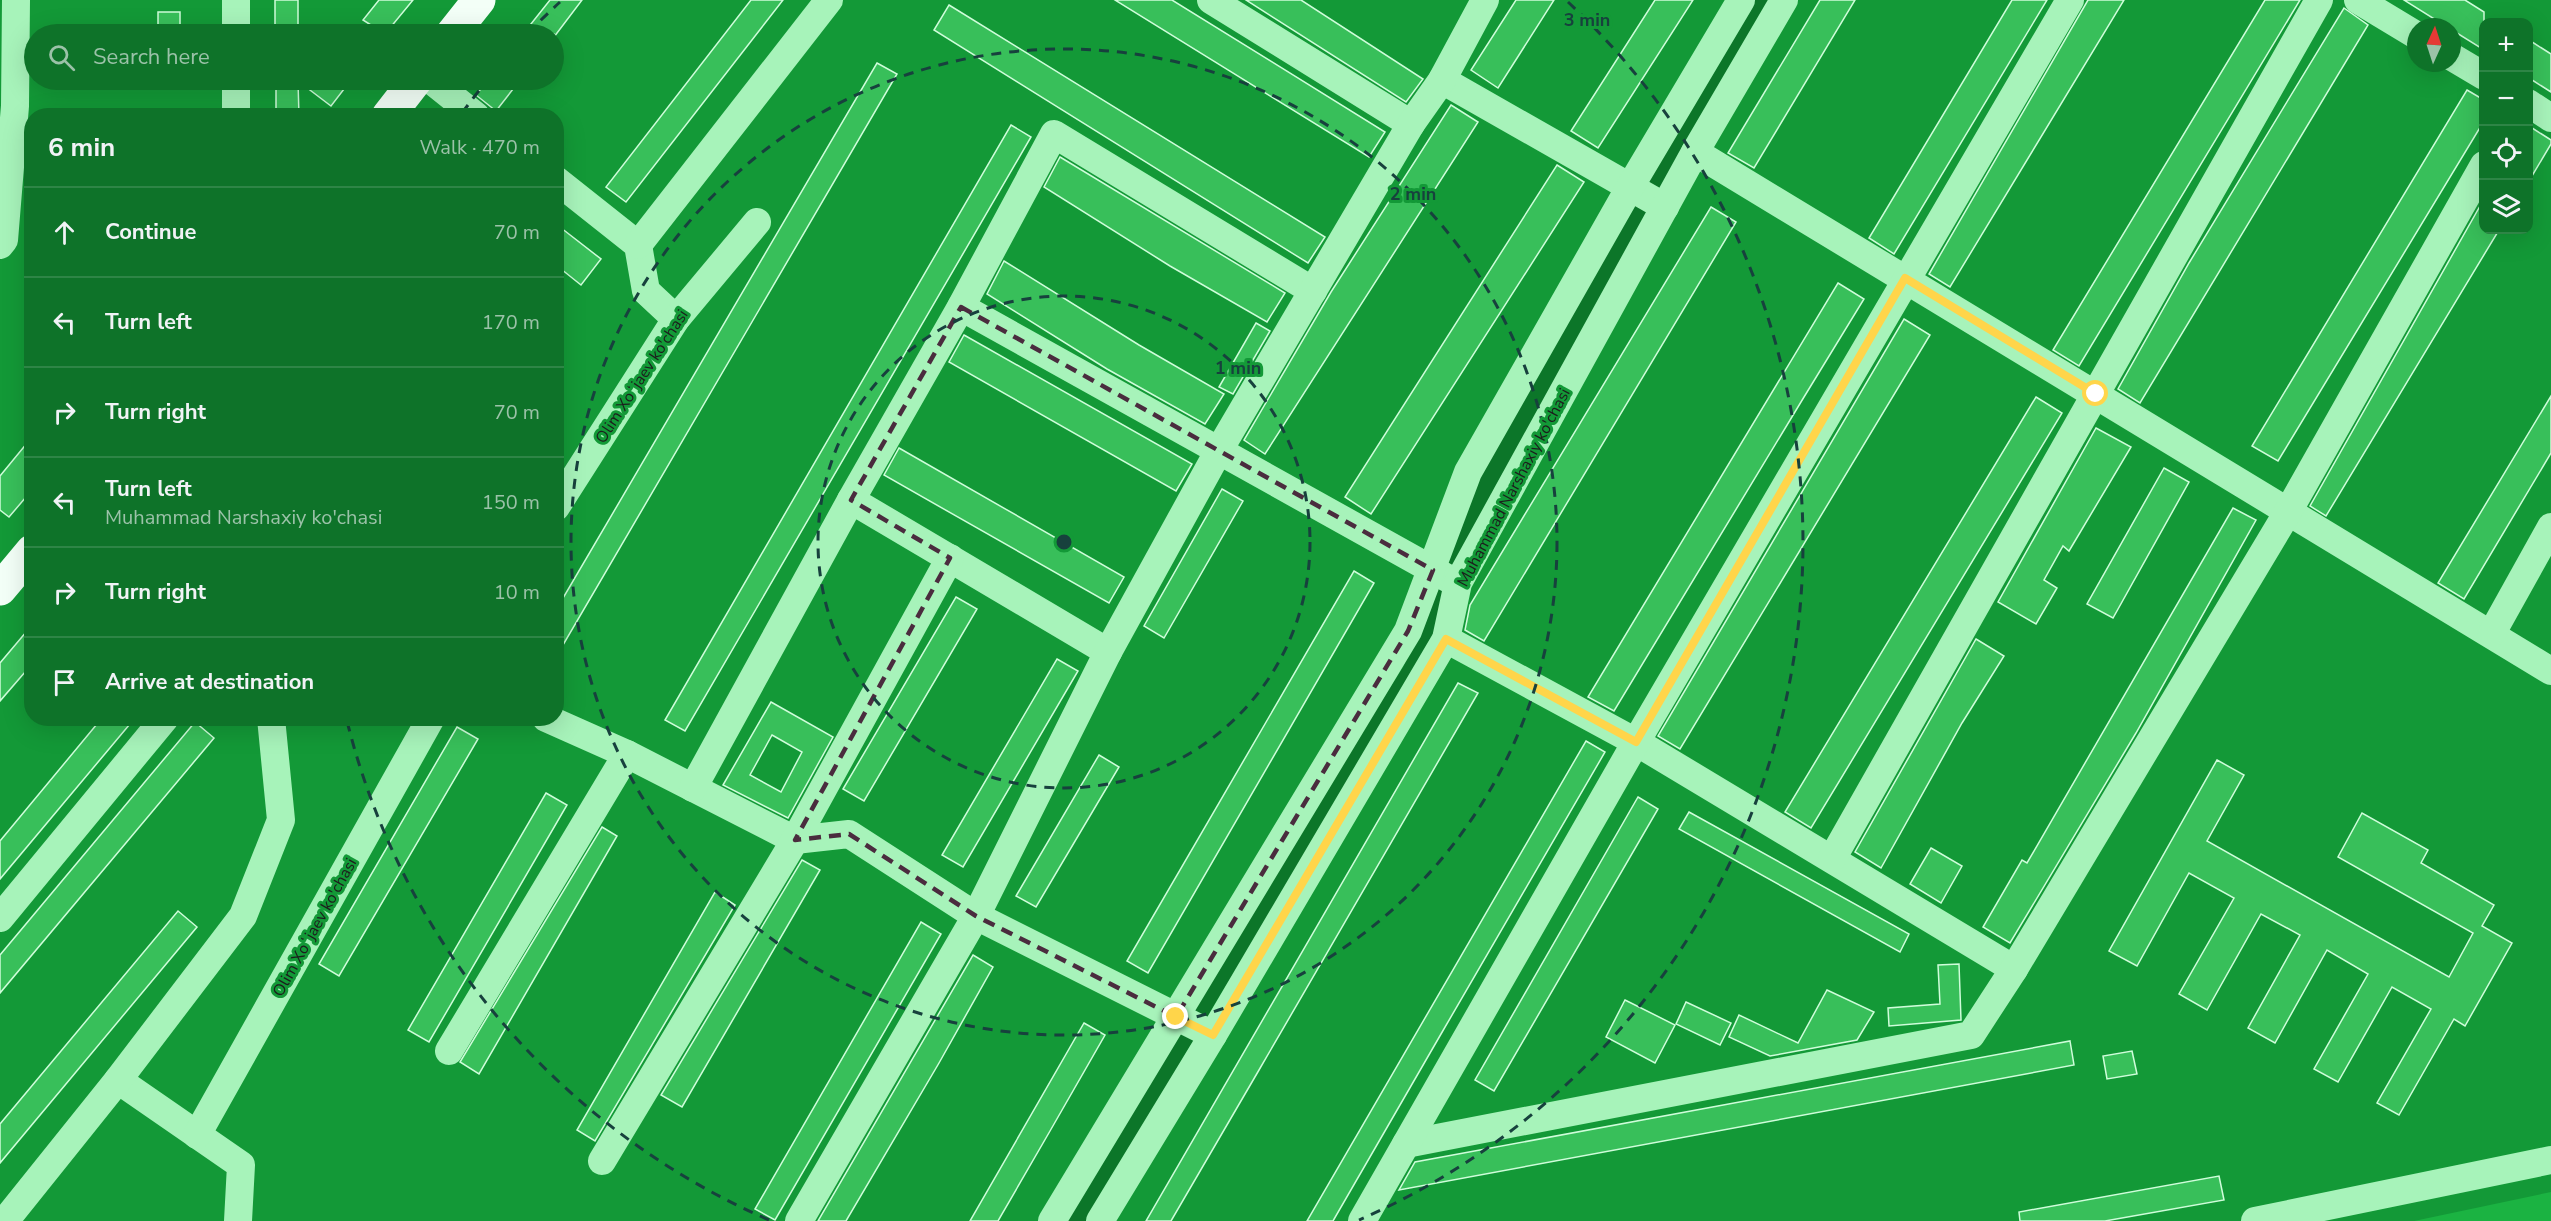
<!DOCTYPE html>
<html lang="en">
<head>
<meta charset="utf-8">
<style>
	body { margin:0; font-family:"Nunito Sans",sans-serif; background:#1c7b35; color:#f1f3f6 }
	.controls { position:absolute; right:18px; top:18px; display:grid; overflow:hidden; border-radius:12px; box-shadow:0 6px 24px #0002 }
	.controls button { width:54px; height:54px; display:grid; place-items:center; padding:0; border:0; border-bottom:2px solid #2e8546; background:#0e7329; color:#f1f3f6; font:30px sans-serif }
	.compass { position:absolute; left:2407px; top:18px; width:54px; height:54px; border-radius:50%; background:#0e7329; box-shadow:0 6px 24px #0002; rotate:3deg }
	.stop { position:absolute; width:18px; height:18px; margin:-14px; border:4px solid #ffd54a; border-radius:50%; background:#fff }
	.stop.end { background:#ffd54a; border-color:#fff; box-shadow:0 2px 6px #0008 }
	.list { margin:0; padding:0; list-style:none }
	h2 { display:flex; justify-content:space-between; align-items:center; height:78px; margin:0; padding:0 24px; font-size:26px }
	h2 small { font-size:20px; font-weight:400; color:#9bc2a8 }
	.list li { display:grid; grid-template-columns:39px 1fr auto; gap:18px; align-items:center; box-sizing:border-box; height:90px; padding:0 24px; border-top:2px solid #2e8546 }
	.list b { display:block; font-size:22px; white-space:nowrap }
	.list p { margin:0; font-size:20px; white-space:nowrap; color:#9bc2a8 }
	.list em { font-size:20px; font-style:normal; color:#9bc2a8 }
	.icon { flex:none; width:33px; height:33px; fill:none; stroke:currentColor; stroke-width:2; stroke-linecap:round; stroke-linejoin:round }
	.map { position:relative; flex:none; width:2551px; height:1221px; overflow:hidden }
	.search { position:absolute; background:#0e7329; box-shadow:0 6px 24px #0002; left:24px; top:24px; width:540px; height:66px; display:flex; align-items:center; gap:15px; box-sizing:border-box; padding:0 21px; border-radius:33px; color:#9bc2a8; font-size:22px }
	.panel { position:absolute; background:#0e7329; box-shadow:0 6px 24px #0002; left:24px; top:108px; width:540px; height:618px; border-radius:24px }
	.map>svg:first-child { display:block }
	.green { fill:#1bb342 }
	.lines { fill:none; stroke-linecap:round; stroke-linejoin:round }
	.canal { stroke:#0c7629; stroke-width:21 }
	.building { fill:#38bf5a; stroke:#cffdda; stroke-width:1.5; fill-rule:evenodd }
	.minor { stroke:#a7f3ba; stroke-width:28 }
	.major { stroke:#f3fff7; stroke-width:33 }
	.route { stroke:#ffd54a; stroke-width:8 }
	.marked { fill:none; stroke:#4a2c3e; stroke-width:4.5; stroke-dasharray:12 8; stroke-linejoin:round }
	.ring { fill:none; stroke:#17413d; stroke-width:3; stroke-dasharray:10 8 }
	.labels { text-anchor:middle; stroke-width:6; stroke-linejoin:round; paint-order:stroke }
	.street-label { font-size:16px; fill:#1d1d1d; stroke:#139937 }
	.centre { fill:#17413d; stroke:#139937; stroke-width:3 }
	.ring-label { font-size:18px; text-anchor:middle; font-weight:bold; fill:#17413d; stroke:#139937; stroke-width:6; stroke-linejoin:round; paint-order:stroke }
</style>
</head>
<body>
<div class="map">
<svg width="2551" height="1221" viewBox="0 0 2551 1221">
	<rect width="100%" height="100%" fill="#139937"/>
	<!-- green -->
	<polygon class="green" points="2551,1192 2551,1221 2414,1221"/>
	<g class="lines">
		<!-- canal -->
		<g class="canal">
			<polyline points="1656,181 1763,0"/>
			<polyline points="1075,1221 1212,988 1413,671 1485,483 1583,317 1638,213"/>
		</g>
	</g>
	<!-- building -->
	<g class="building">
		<rect x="275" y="0" width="23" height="34"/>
		<polygon points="379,0 413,0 385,34 363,20"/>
		<polygon points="550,0 582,0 554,37 554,34 523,34"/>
		<polygon points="751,0 783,0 626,202 606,187"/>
		<polygon points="1115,0 1172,0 1385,132 1369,157"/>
		<polygon points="1246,0 1301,0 1423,79 1406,102"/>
		<polygon points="1516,0 1554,0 1498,88 1471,70"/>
		<polygon points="1655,0 1693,0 1598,148 1571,131"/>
		<polygon points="1820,0 1855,0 1754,168 1728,153"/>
		<polygon points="2012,0 2047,0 1894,254 1869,238"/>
		<polygon points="2088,0 2124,0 1950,287 1929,274"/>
		<polygon points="2265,0 2300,0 2079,366 2053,350"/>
		<polygon points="2404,0 2465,0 2484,12 2484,50 2452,30 2452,27 2447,27"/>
		<polygon points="949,5 1325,237 1308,263 934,30"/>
		<polygon points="2344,8 2368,25 2140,403 2118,389 2189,263"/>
		<rect x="158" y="12" width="22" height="22"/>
		<polygon points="2529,40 2551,54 2551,92 2529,78"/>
		<polygon points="877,63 897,74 556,657 556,610"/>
		<polygon points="276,80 351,80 331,106 298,81 299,116 276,116"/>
		<polygon points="488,80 520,80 496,111 476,95"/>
		<polygon points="2467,90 2484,100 2484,121 2278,461 2252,446"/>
		<polygon points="1451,105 1478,122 1265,454 1244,440 1331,292"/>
		<polygon points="1011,125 1031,137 685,731 665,720"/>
		<polygon points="2529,126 2551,140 2551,144 2529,181"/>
		<polygon points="1060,157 1285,293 1267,322 1170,266 1044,187"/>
		<polygon points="1557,165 1584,182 1371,514 1345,497"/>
		<polygon points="2484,199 2484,230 2499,230 2326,516 2310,506"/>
		<polygon points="1711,207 1736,222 1484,641 1465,630 1470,605"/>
		<polygon points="556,224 601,259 581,285 556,265"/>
		<polygon points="1004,261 1139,345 1224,394 1205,424 1107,369 987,294"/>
		<polygon points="1838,283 1864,299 1804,397 1614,711 1588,697"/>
		<polygon points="1904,319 1930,335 1680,749 1658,736"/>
		<polygon points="1256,323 1270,331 1233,394 1219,387"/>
		<polygon points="964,335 1192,464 1176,491 949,362"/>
		<polygon points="2551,396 2551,453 2464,599 2438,583"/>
		<polygon points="2036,397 2062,413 1811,828 1785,812"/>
		<polygon points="2096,428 2131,447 2069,551 2063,546 2044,580 2057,588 2036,624 1998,602"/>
		<polygon points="32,437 32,490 9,517 0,510 0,476"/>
		<polygon points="899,448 1124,577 1109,603 884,475"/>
		<polygon points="2164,468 2189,482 2113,618 2087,604"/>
		<polygon points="1222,489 1243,501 1164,638 1144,626"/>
		<polygon points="2233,508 2256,520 2136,733 2010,943 1983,927 2022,860 2027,863"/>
		<polygon points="1354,571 1374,583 1148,973 1127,961"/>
		<polygon points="956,597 977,609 864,801 843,789"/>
		<polygon points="32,625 32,664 0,701 0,663"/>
		<polygon points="1976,639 2004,656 1962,723 1881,868 1855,852"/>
		<polygon points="1057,659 1078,671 963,867 942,855"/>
		<polygon points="1458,683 1478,693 1259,1070 1171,1221 1146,1221"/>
		<path d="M771,702L833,737L788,818L723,785ZM772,735L802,752L781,792L750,775Z"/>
		<polygon points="102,718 135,718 0,879 0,841"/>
		<polygon points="195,722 214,738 0,993 0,955"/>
		<polygon points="457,727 478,739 339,976 319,964"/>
		<polygon points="1586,741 1605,752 1441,1034 1333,1221 1307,1221"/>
		<polygon points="1099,755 1119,767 1036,907 1016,896"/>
		<polygon points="2217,760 2244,775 2207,841 2449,977 2473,933 2338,857 2362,813 2428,850 2421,863 2494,905 2482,926 2512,943 2465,1026 2454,1019 2399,1115 2377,1103 2431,1009 2392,987 2338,1082 2314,1069 2368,974 2327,950 2275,1043 2248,1028 2300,935 2261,914 2207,1010 2179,994 2234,898 2189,873 2137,966 2109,951"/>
		<polygon points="546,793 567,805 429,1042 408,1030"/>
		<polygon points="1638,797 1658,809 1494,1091 1475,1080"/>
		<polygon points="1689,812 1909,934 1900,952 1679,829"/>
		<polygon points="602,827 617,836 479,1074 460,1062"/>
		<polygon points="1931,848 1962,866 1941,903 1910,884"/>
		<polygon points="802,860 820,870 682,1107 661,1095"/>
		<polygon points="715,892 735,905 595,1141 577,1130"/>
		<polygon points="178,911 197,927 0,1163 0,1124"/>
		<polygon points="921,922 941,934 775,1220 755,1209"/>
		<polygon points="973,955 993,967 939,1063 846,1221 818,1221"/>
		<polygon points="1959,964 1961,1020 1889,1026 1888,1008 1940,1004 1938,965"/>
		<polygon points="1827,990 1874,1012 1857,1040 1770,1056 1729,1037 1739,1015 1798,1043"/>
		<polygon points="1625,1000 1675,1025 1655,1063 1606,1037"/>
		<polygon points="1686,1002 1731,1023 1720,1045 1676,1024"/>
		<polygon points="1084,1023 1105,1035 1050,1131 998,1221 970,1221"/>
		<polygon points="2070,1041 2074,1065 1399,1190 1415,1162"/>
		<polygon points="2132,1051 2137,1074 2107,1079 2103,1056"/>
		<polygon points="2219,1176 2224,1200 2105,1221 2020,1221 2019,1212"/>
	</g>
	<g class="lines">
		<!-- minor -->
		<g class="minor">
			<polyline points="236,0 236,34"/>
			<polyline points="1211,0 1411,124"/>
			<polyline points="2358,0 2416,35"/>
			<polyline points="2452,57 2484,76"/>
			<polyline points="236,80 236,116"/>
			<polyline points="431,80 476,116"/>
			<polyline points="1442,80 1665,207"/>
			<polyline points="2528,103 2551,118"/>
			<polyline points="1695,152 2551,671"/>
			<polyline points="556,180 638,245 646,291 676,319"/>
			<polyline points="0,245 4,240 15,106 16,0"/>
			<polyline points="638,245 829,0"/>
			<polyline points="961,307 1449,579"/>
			<polyline points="556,507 676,319 757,222"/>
			<polyline points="2492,633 2551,527"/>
			<polyline points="1446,639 1636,742 2014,969"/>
			<polyline points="1108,652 851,500 961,307 1054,134 1313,291"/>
			<polyline points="546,718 627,754 795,840 849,834 976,916 1213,1035"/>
			<polyline points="693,788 851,500"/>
			<polyline points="1832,859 2319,0"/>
			<polyline points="0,918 165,718"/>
			<polyline points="449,1051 627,754"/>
			<polyline points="118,1080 241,1165 238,1221"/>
			<polyline points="197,1135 431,718"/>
			<polyline points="1406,1144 1971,1035 2014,969 2289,510 2484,165"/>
			<polyline points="602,1161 795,840 950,558"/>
			<polyline points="5,1221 118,1080 243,916 281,820 271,718"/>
			<polyline points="799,1221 976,916 1108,652 1218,452 1411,124 1442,80 1485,0"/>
			<polyline points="1052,1221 1408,631 1468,472 1630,187 1741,0"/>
			<polyline points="1100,1221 1213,1035 1446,639 1458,583 1695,152 1784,0"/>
			<polyline points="1362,1221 1636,742 2070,0"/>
			<polyline points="2255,1221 2551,1160"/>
		</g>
		<!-- major -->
		<g class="major">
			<polyline points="452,34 479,0"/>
			<polyline points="388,116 416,80"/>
			<polyline points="0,589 32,551"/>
		</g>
	</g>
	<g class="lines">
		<!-- route -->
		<polyline class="route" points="1176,1017 1213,1035 1446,639 1636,742 1905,278 2096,394"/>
	</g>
	<!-- marked area -->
	<path class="marked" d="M961,307L1433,570L1408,631L1176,1017L976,916L849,834L795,840L950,558L851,500Z"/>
	<!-- distance rings -->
	<g class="ring">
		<circle cx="1064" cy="542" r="246"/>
		<circle cx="1064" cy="542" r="493"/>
		<path d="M769 1220A739 739 0 0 1 347 721M462 113A739 739 0 0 1 486 82M528 33A739 739 0 0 1 560 2M1568 2A739 739 0 0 1 1359 1220"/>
	</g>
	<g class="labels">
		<!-- street labels -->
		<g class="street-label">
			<text transform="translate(641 376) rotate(-57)" y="6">Olim Xoʻjaev ko'chasi</text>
			<text transform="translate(1513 487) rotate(-62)" y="6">Muhammad Narshaxiy ko'chasi</text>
			<text transform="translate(314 927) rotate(-61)" y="6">Olim Xoʻjaev ko'chasi</text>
		</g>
	</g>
	<circle cx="1064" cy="542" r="9" class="centre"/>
	<g class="ring-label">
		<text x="1587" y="26">3 min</text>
		<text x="1413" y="200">2 min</text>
		<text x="1238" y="374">1 min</text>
	</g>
</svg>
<div class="controls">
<button>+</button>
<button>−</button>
<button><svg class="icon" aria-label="locate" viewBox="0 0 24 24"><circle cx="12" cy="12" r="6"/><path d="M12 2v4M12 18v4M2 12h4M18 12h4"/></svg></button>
<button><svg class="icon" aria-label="layers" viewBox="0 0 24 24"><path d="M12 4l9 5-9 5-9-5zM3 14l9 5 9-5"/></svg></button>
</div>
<svg class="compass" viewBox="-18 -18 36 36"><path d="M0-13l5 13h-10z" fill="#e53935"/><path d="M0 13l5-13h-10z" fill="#9bc2a8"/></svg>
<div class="stop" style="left:2096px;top:394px"></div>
<div class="stop end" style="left:1176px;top:1017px"></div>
<div class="search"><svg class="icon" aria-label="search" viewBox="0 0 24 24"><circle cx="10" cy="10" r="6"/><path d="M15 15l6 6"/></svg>Search here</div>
<section class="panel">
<h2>6 min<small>Walk · 470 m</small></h2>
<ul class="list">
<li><svg class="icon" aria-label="ahead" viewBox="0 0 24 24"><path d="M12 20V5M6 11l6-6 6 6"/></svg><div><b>Continue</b></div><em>70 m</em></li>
<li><svg class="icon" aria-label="left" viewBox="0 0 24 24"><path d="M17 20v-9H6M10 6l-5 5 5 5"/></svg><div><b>Turn left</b></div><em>170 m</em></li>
<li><svg class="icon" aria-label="right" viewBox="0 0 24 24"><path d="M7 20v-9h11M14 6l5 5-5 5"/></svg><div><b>Turn right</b></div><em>70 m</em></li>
<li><svg class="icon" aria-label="left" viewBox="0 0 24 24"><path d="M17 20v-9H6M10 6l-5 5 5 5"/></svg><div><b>Turn left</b><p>Muhammad Narshaxiy ko'chasi</p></div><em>150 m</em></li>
<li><svg class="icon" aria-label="right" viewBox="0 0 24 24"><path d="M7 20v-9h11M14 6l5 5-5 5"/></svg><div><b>Turn right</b></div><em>10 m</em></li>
<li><svg class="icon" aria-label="arrive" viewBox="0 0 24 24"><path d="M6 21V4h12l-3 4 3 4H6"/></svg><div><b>Arrive at destination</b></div></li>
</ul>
</section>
</div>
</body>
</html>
